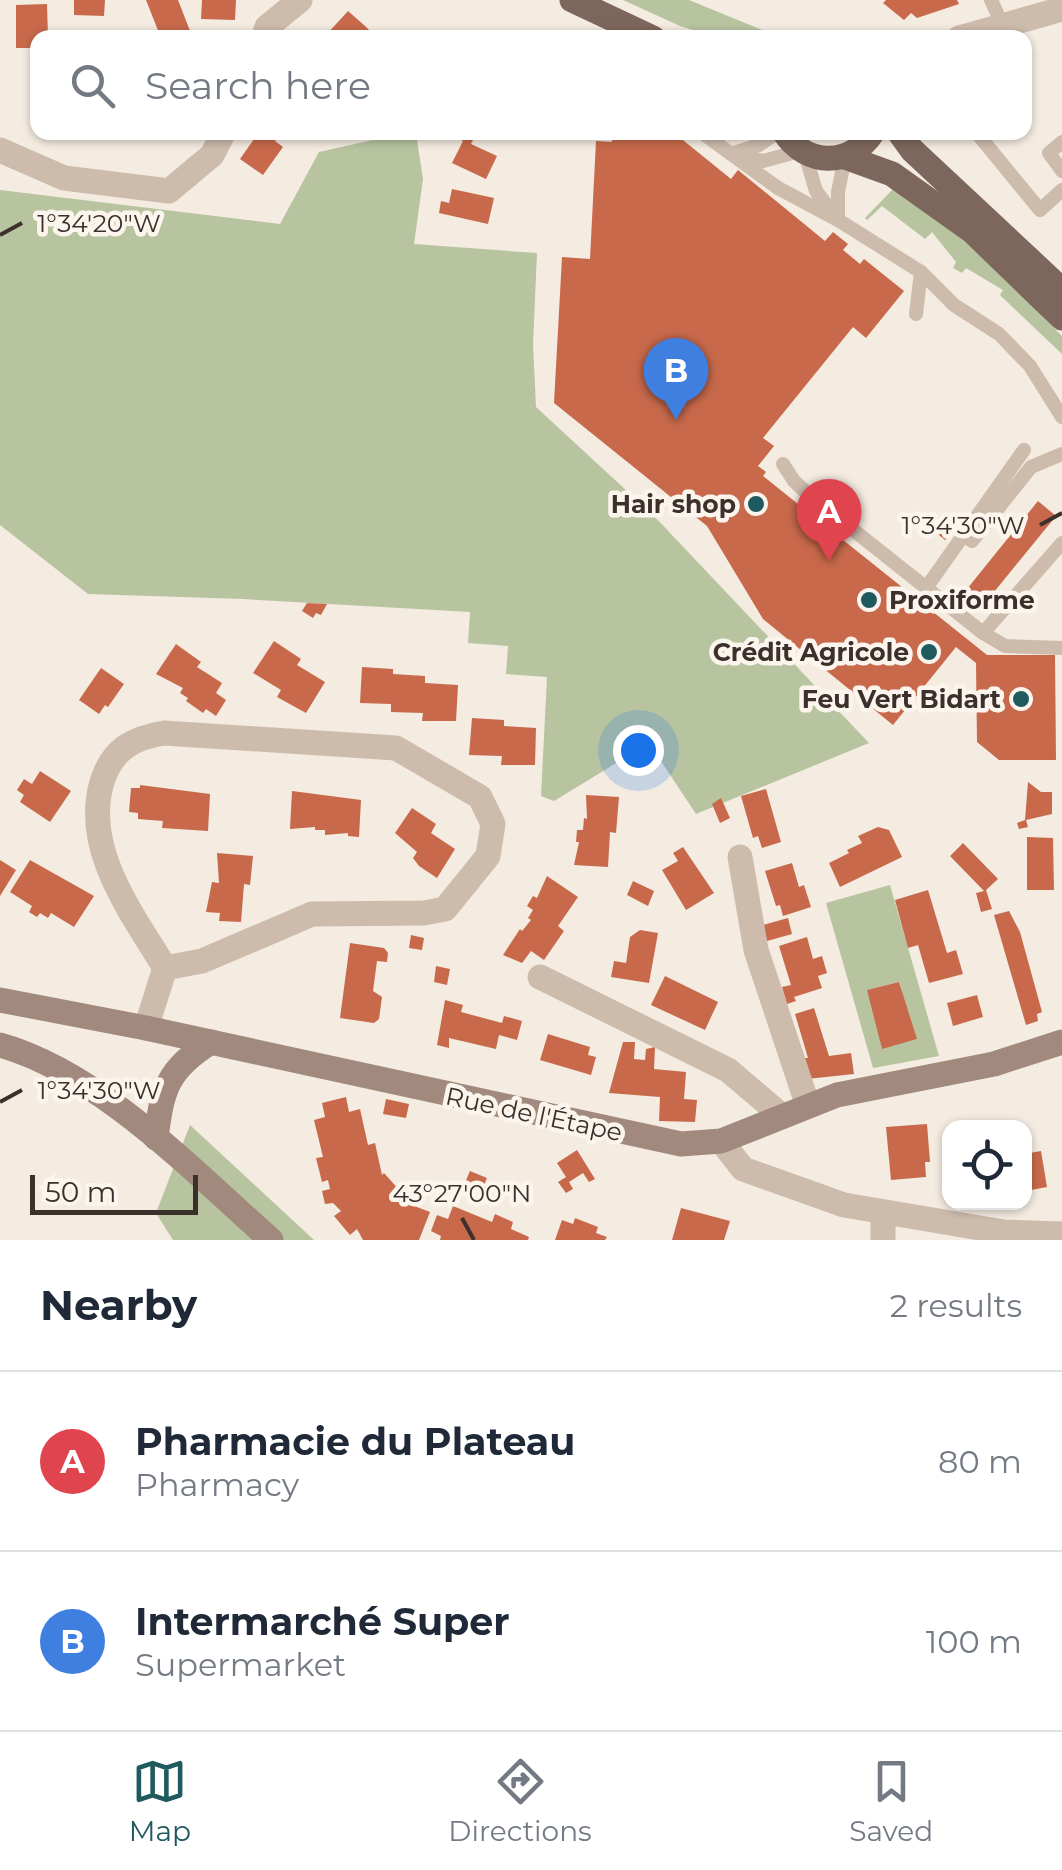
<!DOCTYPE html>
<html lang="en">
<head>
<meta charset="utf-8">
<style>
	body { margin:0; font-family:Montserrat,sans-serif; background:#f6f6f7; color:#1f2937 }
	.controls { position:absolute; right:30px; bottom:30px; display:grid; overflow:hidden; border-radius:20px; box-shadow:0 2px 8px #0004 }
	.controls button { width:90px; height:90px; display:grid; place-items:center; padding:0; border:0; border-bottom:2px solid #e0e1e3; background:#fff; color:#1f2937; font:50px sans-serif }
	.scale { position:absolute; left:30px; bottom:25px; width:168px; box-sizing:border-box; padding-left:10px; border:5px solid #3b302b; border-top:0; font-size:28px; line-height:35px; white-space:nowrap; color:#3b302b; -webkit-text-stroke:8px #fbf5ee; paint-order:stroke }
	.you { position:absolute; left:638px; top:750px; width:35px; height:35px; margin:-25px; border:8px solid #fff; border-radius:50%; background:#1a73e8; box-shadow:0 0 0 15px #1a73e833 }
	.badge { display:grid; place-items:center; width:65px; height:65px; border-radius:50%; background:#1f5a5e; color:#fff; font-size:32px; font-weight:700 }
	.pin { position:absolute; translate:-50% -82px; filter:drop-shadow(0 2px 5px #0008) }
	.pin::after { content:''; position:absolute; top:52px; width:35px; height:30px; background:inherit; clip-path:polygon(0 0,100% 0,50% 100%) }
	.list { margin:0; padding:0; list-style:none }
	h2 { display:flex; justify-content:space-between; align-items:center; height:130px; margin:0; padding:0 40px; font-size:42px }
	h2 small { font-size:32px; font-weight:400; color:#747a83 }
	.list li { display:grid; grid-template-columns:65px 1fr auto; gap:30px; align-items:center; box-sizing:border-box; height:180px; padding:0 40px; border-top:2px solid #e0e1e3 }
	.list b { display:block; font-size:38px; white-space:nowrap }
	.list p { margin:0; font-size:32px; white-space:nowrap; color:#747a83 }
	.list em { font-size:32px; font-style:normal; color:#747a83 }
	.icon { flex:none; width:55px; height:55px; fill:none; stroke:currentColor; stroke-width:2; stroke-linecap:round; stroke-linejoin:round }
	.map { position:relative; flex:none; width:1062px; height:1240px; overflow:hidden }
	.search { position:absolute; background:#fff; box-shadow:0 2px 8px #0004; left:30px; right:30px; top:30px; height:110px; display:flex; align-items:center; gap:25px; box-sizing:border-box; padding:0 35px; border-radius:20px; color:#747a83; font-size:38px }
	.sheet { height:490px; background:#fff }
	nav { display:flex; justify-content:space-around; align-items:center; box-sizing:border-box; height:140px; border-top:2px solid #e0e1e3; background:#fff; font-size:28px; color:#747a83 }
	nav a { display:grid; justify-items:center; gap:5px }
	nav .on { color:#1f5a5e }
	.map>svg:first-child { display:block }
	.green { fill:#b8c4a0; fill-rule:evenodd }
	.building { fill:#c8694b }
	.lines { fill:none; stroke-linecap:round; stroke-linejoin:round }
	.lane { stroke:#cdbbac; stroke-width:14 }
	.street { stroke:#cdbbac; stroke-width:25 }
	.secondary { stroke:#a18a7d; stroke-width:25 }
	.primary { stroke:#7d675c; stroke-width:25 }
	.ticks { fill:none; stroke:#3b302b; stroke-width:4 }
	.poi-dot { fill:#1f5a5e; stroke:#fbf5ee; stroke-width:4 }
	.labels { text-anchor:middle; stroke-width:9; stroke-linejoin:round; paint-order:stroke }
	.poi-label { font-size:25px; font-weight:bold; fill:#3b302b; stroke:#fbf5ee; text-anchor:end }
	.street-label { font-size:25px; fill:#3b302b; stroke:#fbf5ee }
	.ticks-label { font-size:25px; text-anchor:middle; fill:#3b302b; stroke:#fbf5ee; stroke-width:9; stroke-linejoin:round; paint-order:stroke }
</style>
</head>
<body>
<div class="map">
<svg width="1062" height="1240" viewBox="0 0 1062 1240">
	<rect width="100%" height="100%" fill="#f4ebe1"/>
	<!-- green -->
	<g class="green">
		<polygon points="623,0 689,0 779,37 715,37 680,26"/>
		<polygon points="404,133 416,133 423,179 414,244 537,253 533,344 536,407 654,516 869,743 696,814 649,743 554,801 541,796 547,677 506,674 508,646 468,643 470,612 243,599 88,594 0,525 0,190 280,224 319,152"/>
		<path d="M893,189C958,227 1009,283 1062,336V354L1000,295L1003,290L966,268L962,273L953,268L956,262L932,232L925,239L882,206L867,220L865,218Z"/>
		<path d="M890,885L939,1056L873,1068L826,903ZM899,982L916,1039L882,1048L868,990Z"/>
		<polygon points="190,1125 314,1240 173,1240 156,1213"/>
	</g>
	<!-- building -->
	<g class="building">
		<polygon points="74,0 105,0 104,16 74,15"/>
		<polygon points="146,0 178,0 192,36 161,38"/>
		<polygon points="202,0 236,0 235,20 201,19"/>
		<polygon points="886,0 957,0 959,4 917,18 911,13 904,20 883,3"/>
		<polygon points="47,4 48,38 38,38 38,48 16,48 16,5"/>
		<polygon points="348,11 365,26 377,38 331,38 327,34"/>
		<polygon points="259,132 282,132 275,141 283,147 263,175 240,159"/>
		<polygon points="462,132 477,132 471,144 497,156 486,179 452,163 463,141 459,139"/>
		<polygon points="619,132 673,132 731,179 738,170 825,241 833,232 848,244 843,250 860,264 864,259 904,291 866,338 853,327 763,438 774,446 758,466 766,472 763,476 987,655 1055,655 1056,760 999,760 977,742 976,663 956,647 893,725 763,619 707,526 554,403 562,257 590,259 596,141 611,142"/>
		<polygon points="452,189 494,198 488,224 439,213 441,201 449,203"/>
		<polygon points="1038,501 1056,516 985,603 967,589"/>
		<polygon points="956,514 963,519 945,540 939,535"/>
		<polygon points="307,603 327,604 321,615 316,613 313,618 302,611"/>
		<polygon points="274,641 301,659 297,665 325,682 306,713 277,697 281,690 253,673"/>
		<polygon points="176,644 201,662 197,667 222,683 216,693 226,700 216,716 206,709 203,713 186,701 188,698 180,693 183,688 156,674"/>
		<polygon points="362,667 393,669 393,674 425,676 425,683 458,685 456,721 422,721 423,713 391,712 391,704 360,703"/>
		<polygon points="101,668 124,684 108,707 105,705 99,714 79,700"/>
		<polygon points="472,718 504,720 504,726 536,728 535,765 501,765 502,756 469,755"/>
		<polygon points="40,771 71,791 50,822 20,802 24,795 17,790 24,779 32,784"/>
		<polygon points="1028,782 1041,792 1052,792 1052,814 1026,820 1028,827 1019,829 1017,823 1025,820"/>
		<polygon points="140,785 210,794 208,831 162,828 163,821 138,819 138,813 129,812 131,788 140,788"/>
		<polygon points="766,789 781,842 762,848 758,836 753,838 741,796"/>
		<polygon points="292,791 361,800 359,837 348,836 348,833 325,835 325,830 315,830 315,827 290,829"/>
		<polygon points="586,795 619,797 616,833 610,832 608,867 574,865 579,842 576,842 577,830 583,830 584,818 587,819"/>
		<polygon points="721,798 730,818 720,823 712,804"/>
		<polygon points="412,808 436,824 431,833 455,849 437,878 419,866 413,858 417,852 395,833"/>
		<polygon points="878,827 889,830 902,857 840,887 829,863 849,853 847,850 862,843 858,836"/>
		<polygon points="1027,837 1053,838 1054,890 1027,890"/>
		<polygon points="963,843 998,879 986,890 992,909 981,912 976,893 984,891 950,856"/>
		<polygon points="683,847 714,893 686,910 662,870 678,861 673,853"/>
		<polygon points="217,853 253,856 250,885 244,884 241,922 219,921 220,913 206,912 212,882 219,883"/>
		<polygon points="0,860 16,870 0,896"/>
		<polygon points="30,860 94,896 74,927 51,913 48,918 40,913 37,917 29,912 32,906 10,892"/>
		<polygon points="792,863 799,887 804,885 811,907 783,916 780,905 776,906 765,871"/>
		<polygon points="547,876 578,897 558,926 564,931 544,960 531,951 522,963 503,955 520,929 522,931 531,920 528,918 533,910 527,906 533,896 537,898"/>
		<polygon points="633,881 654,891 648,906 627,895"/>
		<polygon points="928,890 947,953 956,950 963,974 929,983 918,945 908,948 895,900"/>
		<polygon points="1009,911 1020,932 1042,1012 1037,1014 1038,1021 1026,1025 994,915"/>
		<polygon points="788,918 792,934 767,941 763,925"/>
		<polygon points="640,930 658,933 649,983 611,977 614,961 626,963 630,937"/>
		<polygon points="411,935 424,938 422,950 409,948"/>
		<polygon points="807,937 813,959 822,956 827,973 818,976 822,988 794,997 796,1001 787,1004 782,987 791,985 779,946"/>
		<polygon points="350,943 384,948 388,953 387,962 377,961 373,991 382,997 379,1019 374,1023 340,1018"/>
		<polygon points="436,966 450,969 447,985 434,982"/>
		<polygon points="665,976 718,1002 705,1030 651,1005"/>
		<polygon points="899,982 917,1039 882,1049 867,990"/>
		<polygon points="977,995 983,1017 953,1026 947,1003"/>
		<polygon points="445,1000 463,1005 461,1012 502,1023 504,1016 522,1021 517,1040 499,1035 496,1049 449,1038 449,1048 437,1045"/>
		<polygon points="814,1008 829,1056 851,1053 854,1074 807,1079 804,1058 808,1058 795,1014"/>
		<polygon points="548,1034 590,1047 588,1055 596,1057 591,1075 540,1060"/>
		<polygon points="623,1042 635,1042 634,1059 645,1060 646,1049 655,1047 654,1069 686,1072 684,1099 697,1100 695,1122 659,1121 660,1097 609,1093"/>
		<polygon points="346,1097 349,1112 360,1109 368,1145 375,1143 382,1175 384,1173 400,1191 398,1193 411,1198 409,1204 430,1212 419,1240 363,1240 357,1229 350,1235 334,1216 341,1211 333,1203 325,1204 322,1191 330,1189 328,1180 322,1182 316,1158 323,1157 314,1120 325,1117 322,1103"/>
		<polygon points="386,1099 409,1104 406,1118 383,1114"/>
		<polygon points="927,1124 930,1162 925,1162 926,1177 891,1180 886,1127"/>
		<polygon points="577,1150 595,1179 589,1182 583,1173 569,1182 573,1189 566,1193 558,1182 566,1177 557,1163"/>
		<polygon points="1041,1151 1047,1187 1026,1191 1024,1154"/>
		<polygon points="470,1171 487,1178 481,1192 464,1185"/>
		<polygon points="453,1206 492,1222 495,1214 513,1222 511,1229 529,1237 528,1240 440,1240 441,1236 431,1231 437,1215 448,1219"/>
		<polygon points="681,1208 730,1221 724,1240 672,1240"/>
		<polygon points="575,1218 598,1227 596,1233 607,1237 605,1240 555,1240 562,1220 573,1224"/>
	</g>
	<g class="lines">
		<!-- lane -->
		<g class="lane">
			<polyline points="991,0 1002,24"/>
			<polyline points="701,132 778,188 838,220 921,272 954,305 999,334 1030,366 1062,417"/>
			<polyline points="976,132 1040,210 1062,190"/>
			<polyline points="1062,142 1049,153 1062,171"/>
			<polyline points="734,153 759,145 778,132"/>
			<polyline points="805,154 816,191 834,215"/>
			<polyline points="737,155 763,161 800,151"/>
			<polyline points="838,219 838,192 845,157"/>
			<polyline points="916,314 921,272"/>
			<polyline points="783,464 794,481 808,494 983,633 1005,646 1062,648"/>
			<polyline points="967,537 972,541 1031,467 1062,454"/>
			<polyline points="926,588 1024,450"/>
			<polyline points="983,633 1062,543"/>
		</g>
		<!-- street -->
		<g class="street">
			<polyline points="263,38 267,27 300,0"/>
			<polyline points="959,38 1062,9"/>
			<polyline points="0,150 64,178 169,191 212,155 224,132"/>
			<polyline points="740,857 756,950 808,1106"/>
			<polyline points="540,977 728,1070 782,1116"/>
			<path d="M146,1028L165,968L202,961L312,914L424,913L445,909L488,856L493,824L480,797L396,748L164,733C132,738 112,750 102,782C82,849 132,913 165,968"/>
			<polyline points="721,1141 743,1169 844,1205 1004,1232 1062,1234"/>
			<polyline points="883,1212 883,1240"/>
		</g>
		<!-- secondary -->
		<g class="secondary">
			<polyline points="0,1000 146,1028 681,1144 721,1141 837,1095 994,1064 1062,1042"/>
			<path d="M0,1045C100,1073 194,1172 271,1240"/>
			<path d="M156,1138C162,1090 167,1069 211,1042"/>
		</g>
		<!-- primary -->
		<g class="primary">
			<polyline points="572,0 653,38"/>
			<path d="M784,132C807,167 850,167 873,132"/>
			<polyline points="899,132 912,150 1062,290"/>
			<polyline points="845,157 892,174 972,231 1062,318"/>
		</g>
	</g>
	<!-- ticks -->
	<path class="ticks" d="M0,235L22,223M1040,525L1062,513M0,1102L22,1090M462,1218L474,1240"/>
	<!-- markers -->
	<g class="poi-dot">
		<circle cx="756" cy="504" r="10"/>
		<circle cx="869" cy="600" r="10"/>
		<circle cx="929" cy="652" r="10"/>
		<circle cx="1021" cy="699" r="10"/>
	</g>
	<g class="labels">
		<!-- poi labels -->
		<g class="poi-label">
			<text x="736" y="513">Hair shop</text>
			<text x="889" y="609" text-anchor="start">Proxiforme</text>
			<text x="909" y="661">Crédit Agricole</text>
			<text x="1001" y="708">Feu Vert Bidart</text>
		</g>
		<!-- street labels -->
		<g class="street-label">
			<text transform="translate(534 1114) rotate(12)" y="9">Rue de l'Étape</text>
		</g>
	</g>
	<g class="ticks-label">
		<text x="99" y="232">1°34'20"W</text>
		<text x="963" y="534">1°34'30"W</text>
		<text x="99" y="1099">1°34'30"W</text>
		<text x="462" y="1202">43°27'00"N</text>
	</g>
</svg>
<div class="controls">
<button><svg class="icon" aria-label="locate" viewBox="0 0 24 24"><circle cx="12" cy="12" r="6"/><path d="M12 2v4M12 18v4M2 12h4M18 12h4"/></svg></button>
</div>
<div class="scale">50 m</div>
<div class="you"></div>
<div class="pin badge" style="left:829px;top:561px;background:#e0444e">A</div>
<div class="pin badge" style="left:676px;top:420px;background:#3f7fe0">B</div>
<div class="search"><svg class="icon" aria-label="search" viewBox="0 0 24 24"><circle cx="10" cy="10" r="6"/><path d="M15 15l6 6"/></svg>Search here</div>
</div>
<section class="sheet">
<h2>Nearby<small>2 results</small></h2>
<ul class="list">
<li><span class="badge" style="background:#e0444e">A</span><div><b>Pharmacie du Plateau</b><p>Pharmacy</p></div><em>80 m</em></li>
<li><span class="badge" style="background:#3f7fe0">B</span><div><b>Intermarché Super</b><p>Supermarket</p></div><em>100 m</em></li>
</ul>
</section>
<nav>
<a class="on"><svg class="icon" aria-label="map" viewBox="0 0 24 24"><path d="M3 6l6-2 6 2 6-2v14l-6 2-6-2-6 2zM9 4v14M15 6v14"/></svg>Map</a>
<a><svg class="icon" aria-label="directions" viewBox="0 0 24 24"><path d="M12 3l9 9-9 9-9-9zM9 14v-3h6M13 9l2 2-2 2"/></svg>Directions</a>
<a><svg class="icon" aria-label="saved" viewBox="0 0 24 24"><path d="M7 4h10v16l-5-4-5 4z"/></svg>Saved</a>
</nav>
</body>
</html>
